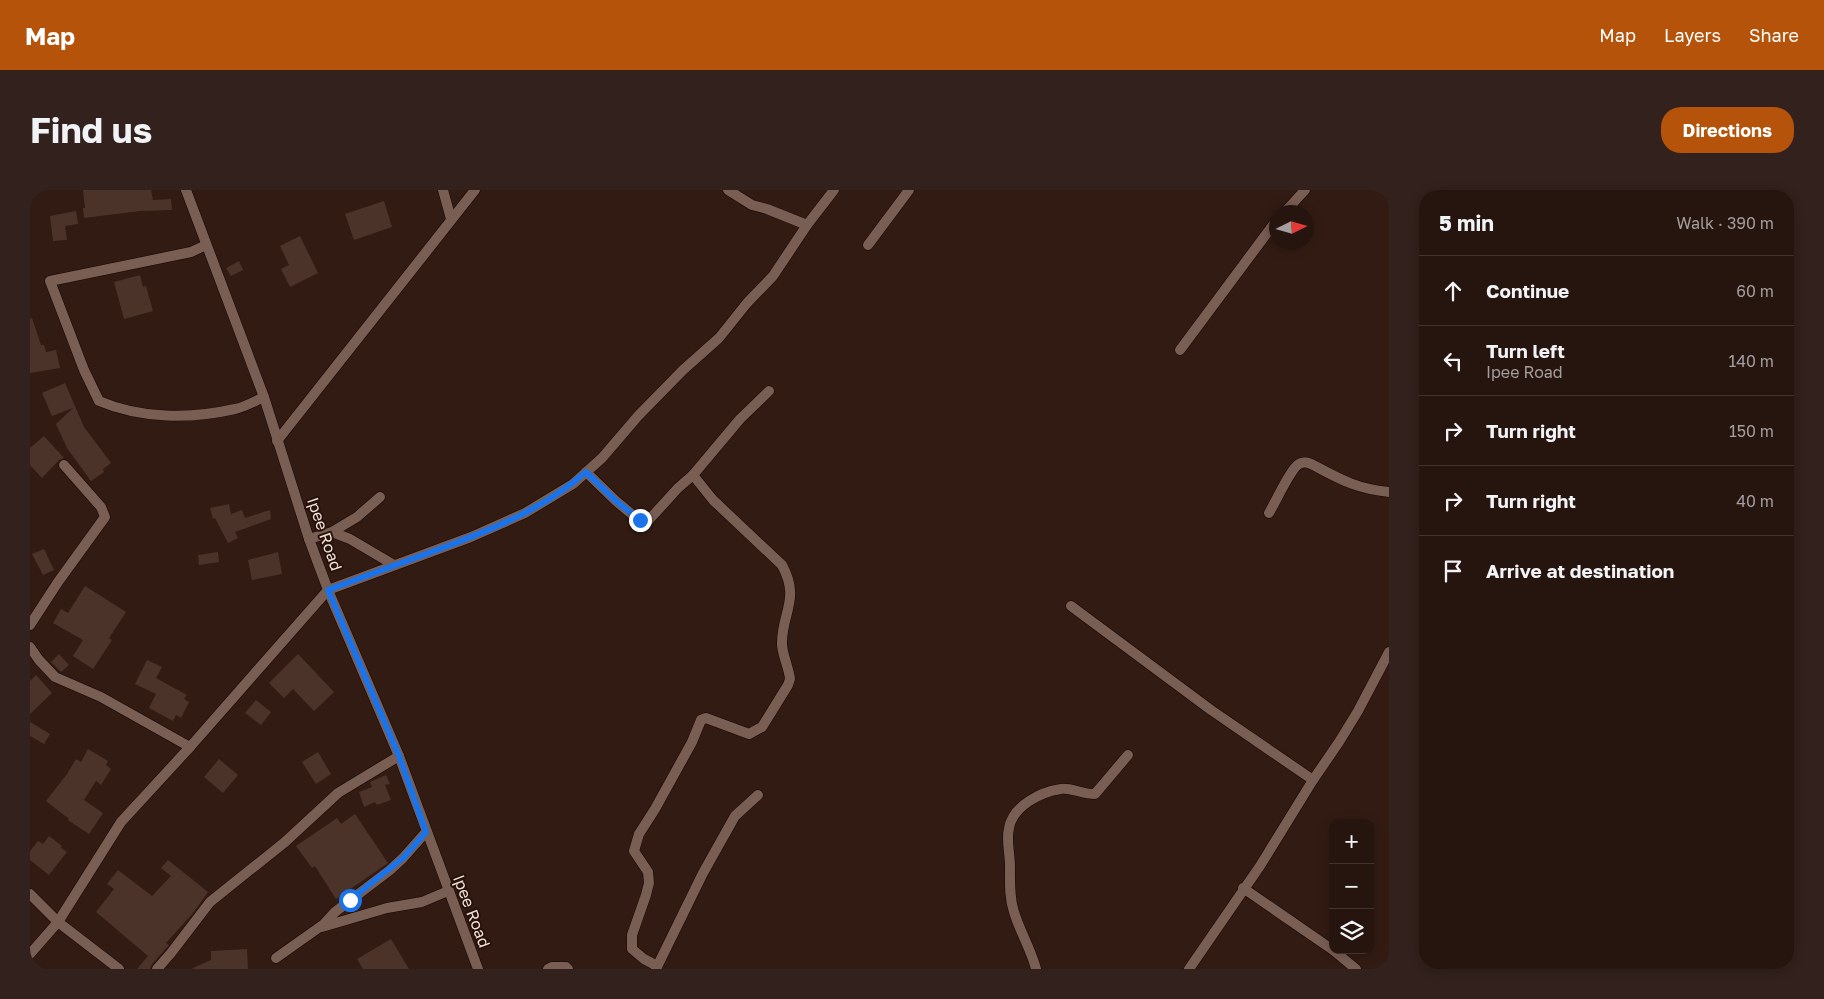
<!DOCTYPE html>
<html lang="en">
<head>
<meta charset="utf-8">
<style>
	body { margin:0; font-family:"Golos Text",sans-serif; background:#32211c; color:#f1f3f6 }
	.controls { position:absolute; right:15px; bottom:15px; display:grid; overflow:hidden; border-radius:10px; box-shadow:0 2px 12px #0003 }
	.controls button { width:45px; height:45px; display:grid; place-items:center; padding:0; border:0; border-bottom:1px solid #42332e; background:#26140e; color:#f1f3f6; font:25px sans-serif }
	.compass { position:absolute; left:1239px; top:15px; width:45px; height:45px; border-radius:50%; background:#26140e; box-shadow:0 2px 12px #0003; rotate:85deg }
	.stop { position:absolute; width:15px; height:15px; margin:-11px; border:4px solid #1a73e8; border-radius:50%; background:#fff }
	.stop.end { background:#1a73e8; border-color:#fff; box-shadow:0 1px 5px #0008 }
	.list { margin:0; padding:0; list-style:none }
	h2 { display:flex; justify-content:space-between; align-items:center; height:65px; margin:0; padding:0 20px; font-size:21px }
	h2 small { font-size:16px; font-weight:400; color:#a49e9e }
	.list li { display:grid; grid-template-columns:32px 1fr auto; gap:15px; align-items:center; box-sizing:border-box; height:70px; padding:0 20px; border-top:1px solid #42332e }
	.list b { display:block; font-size:19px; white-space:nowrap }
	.list p { margin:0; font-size:16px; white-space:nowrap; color:#a49e9e }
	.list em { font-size:16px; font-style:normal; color:#a49e9e }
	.icon { flex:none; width:28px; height:28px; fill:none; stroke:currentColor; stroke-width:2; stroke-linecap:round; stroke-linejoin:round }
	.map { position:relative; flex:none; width:1359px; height:779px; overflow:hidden; border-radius:20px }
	header { display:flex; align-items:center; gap:30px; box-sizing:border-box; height:70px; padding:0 25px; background:#b45309; color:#fff }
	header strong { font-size:24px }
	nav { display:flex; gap:28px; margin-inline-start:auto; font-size:18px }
	.intro { display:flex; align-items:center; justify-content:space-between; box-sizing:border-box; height:120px; padding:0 30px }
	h1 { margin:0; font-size:35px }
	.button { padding:12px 22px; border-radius:20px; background:#b45309; color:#fff; font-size:18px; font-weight:700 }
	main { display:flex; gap:30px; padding:0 30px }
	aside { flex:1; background:#26140e; border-radius:20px; box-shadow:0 2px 12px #0003 }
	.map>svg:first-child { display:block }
	.building { fill:#4b3329 }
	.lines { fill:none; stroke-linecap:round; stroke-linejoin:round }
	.minor-casing { stroke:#180501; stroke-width:11 }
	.minor { stroke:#795e54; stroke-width:10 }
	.route { stroke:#1a73e8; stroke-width:6 }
	.labels { text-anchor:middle; stroke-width:4; stroke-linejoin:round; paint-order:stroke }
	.street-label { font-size:16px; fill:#f0e0da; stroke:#271209 }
</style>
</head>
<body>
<header>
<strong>Map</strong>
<nav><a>Map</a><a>Layers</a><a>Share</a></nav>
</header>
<div class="intro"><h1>Find us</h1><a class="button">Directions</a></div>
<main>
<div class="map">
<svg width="1359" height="779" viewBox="0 0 1359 779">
	<rect width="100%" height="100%" fill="#321b12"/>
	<!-- building -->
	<g class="building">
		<polygon points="53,0 121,0 123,10 141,9 142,20 110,21 54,28 53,18 55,18"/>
		<polygon points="354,11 362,37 324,50 315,24"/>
		<polygon points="46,21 48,34 35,36 37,50 23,51 20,26"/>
		<polygon points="270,46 288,83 260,97 251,79 259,75 250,56"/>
		<polygon points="209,71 213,80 201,86 196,78"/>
		<polygon points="110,85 113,97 116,96 123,121 94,129 84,92"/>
		<polygon points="2,128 11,155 14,155 16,162 26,160 30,178 0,183 0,129"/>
		<polygon points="35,193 54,237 81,273 73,279 74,282 61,291 37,258 26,234 43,218 22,226 12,203"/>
		<polygon points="14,246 34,268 29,270 12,288 0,275 0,258"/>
		<polygon points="199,314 201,324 212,320 215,328 240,320 241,329 205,342 208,348 198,353 185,328 183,329 180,318"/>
		<polygon points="14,359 24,380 13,385 2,364"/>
		<polygon points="188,362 189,372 169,375 168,365"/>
		<polygon points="248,362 252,384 222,390 218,370"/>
		<polygon points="55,396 96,422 79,448 82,450 63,479 43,466 53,450 23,433 31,419 38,423"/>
		<polygon points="29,464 39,475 31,482 21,472"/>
		<polygon points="268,464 304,502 284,521 263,499 254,508 239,493"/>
		<polygon points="117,470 132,477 126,488 157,505 154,509 159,512 151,528 146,525 143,531 119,518 126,504 105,494"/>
		<polygon points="6,485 22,503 0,524 0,491"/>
		<polygon points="226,510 241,522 231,535 215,523"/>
		<polygon points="0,532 20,544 14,554 0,546"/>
		<polygon points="58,559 78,571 76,575 81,579 71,595 66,591 54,610 73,623 59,644 38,630 39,629 16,611 37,584 46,569 51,572"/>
		<polygon points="288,562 301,584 286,594 272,572"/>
		<polygon points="189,569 208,585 193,603 174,587"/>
		<polygon points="356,585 360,594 355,595 361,610 347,615 345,612 334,617 329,602 342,597 340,592"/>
		<polygon points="325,624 358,673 306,709 285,676 282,678 266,656 307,628 311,634"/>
		<polygon points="19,646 32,656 31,658 37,662 19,685 0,670 0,661 8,651 13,654"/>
		<polygon points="138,670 178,702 163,723 136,753 139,755 122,774 120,779 107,779 118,766 66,722 84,699 77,694 88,680 122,706 141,686 131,678"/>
		<polygon points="361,749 379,779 333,779 327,769"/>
		<polygon points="217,759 218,779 161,779 181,770 181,761"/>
	</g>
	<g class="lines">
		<!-- minor casing -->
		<g class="minor-casing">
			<g id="minor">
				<polyline points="156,0 234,207 279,349 298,400 369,566 448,779"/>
				<polyline points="413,0 421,29"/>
				<polyline points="698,0 722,15 737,19 777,35 804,0"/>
				<polyline points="1255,22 1275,0"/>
				<path d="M176,55L161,62L20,91L54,180L69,211C111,229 161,229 205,219C215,217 225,211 234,207"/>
				<polyline points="838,55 879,0"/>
				<polyline points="1150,160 1246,31"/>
				<polyline points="247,251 445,0"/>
				<polyline points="556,282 586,311 610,331 618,331 648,298 663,285 710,229 739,201"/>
				<path d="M1239,323C1245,313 1261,278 1269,274C1275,270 1282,274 1287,277C1313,291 1329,299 1359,302"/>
				<polyline points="302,342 320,349 364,375"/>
				<polyline points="279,349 302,342 327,327 350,307"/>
				<polyline points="1041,416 1181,520 1283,590"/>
				<polyline points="0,435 28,392 75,327 71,317 34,275"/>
				<polyline points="0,457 9,470 25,487 71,507 160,557"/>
				<polyline points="1213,698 1303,760"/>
				<polyline points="0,704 28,732 89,779"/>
				<polyline points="292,737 357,718 392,712 418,701"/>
				<polyline points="1303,760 1326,779"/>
				<polyline points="0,764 28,732 91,632 160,557 298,400 441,347 495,323 543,294 572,268 608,226 653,180 689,148 717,113 743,86 777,35"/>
				<polyline points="246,768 294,734 305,722 360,680 373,668 396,642"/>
				<path d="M627,776L614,769L602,759V745L616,705L619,693L618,682L604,661L609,644L625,619L662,552L671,530L676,528L719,544L732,537L758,495L760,489C759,478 753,467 752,455C751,423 771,410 752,375L683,310L663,285"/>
				<polyline points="127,779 141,763 180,712 255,652 308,603 369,566"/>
				<polyline points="518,779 522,777 536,777 538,779"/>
				<polyline points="626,779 673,683 705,626 728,605"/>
				<path d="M1006,779C1001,759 990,742 984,722C979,707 980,691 980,676C980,664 976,650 979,638C983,616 1010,602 1031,599C1039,597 1052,604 1065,604L1098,565"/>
				<polyline points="1159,779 1230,676 1283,590 1309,552 1328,521 1359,462"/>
			</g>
		</g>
		<!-- minor -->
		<use href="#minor" class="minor"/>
	</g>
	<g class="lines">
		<!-- route -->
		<path class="route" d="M320,710L373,668L396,642L369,566L298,400C336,386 374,372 412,358C463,339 515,318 556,282L586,311L610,330"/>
	</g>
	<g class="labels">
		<!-- street labels -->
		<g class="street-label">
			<text transform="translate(295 344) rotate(71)" y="6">Ipee Road</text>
			<text transform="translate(442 721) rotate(69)" y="6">Ipee Road</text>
		</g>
	</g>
</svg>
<div class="controls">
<button>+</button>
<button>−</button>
<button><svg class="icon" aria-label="layers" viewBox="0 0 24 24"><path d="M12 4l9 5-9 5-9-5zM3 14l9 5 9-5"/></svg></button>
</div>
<svg class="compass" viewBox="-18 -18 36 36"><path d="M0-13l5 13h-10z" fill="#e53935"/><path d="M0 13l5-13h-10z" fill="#a49e9e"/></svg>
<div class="stop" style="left:320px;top:710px"></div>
<div class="stop end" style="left:610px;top:330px"></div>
</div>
<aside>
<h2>5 min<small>Walk · 390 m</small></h2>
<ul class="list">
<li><svg class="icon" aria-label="ahead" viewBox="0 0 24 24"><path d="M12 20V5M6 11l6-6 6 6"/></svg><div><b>Continue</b></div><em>60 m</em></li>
<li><svg class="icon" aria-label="left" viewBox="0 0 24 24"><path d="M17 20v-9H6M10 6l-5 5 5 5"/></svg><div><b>Turn left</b><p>Ipee Road</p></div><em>140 m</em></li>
<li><svg class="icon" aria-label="right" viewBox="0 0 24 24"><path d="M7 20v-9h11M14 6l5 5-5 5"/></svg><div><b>Turn right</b></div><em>150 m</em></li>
<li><svg class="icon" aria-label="right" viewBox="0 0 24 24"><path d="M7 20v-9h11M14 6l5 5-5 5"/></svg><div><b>Turn right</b></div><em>40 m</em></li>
<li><svg class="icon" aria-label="arrive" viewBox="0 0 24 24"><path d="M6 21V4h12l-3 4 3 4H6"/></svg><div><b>Arrive at destination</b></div></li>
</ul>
</aside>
</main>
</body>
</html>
